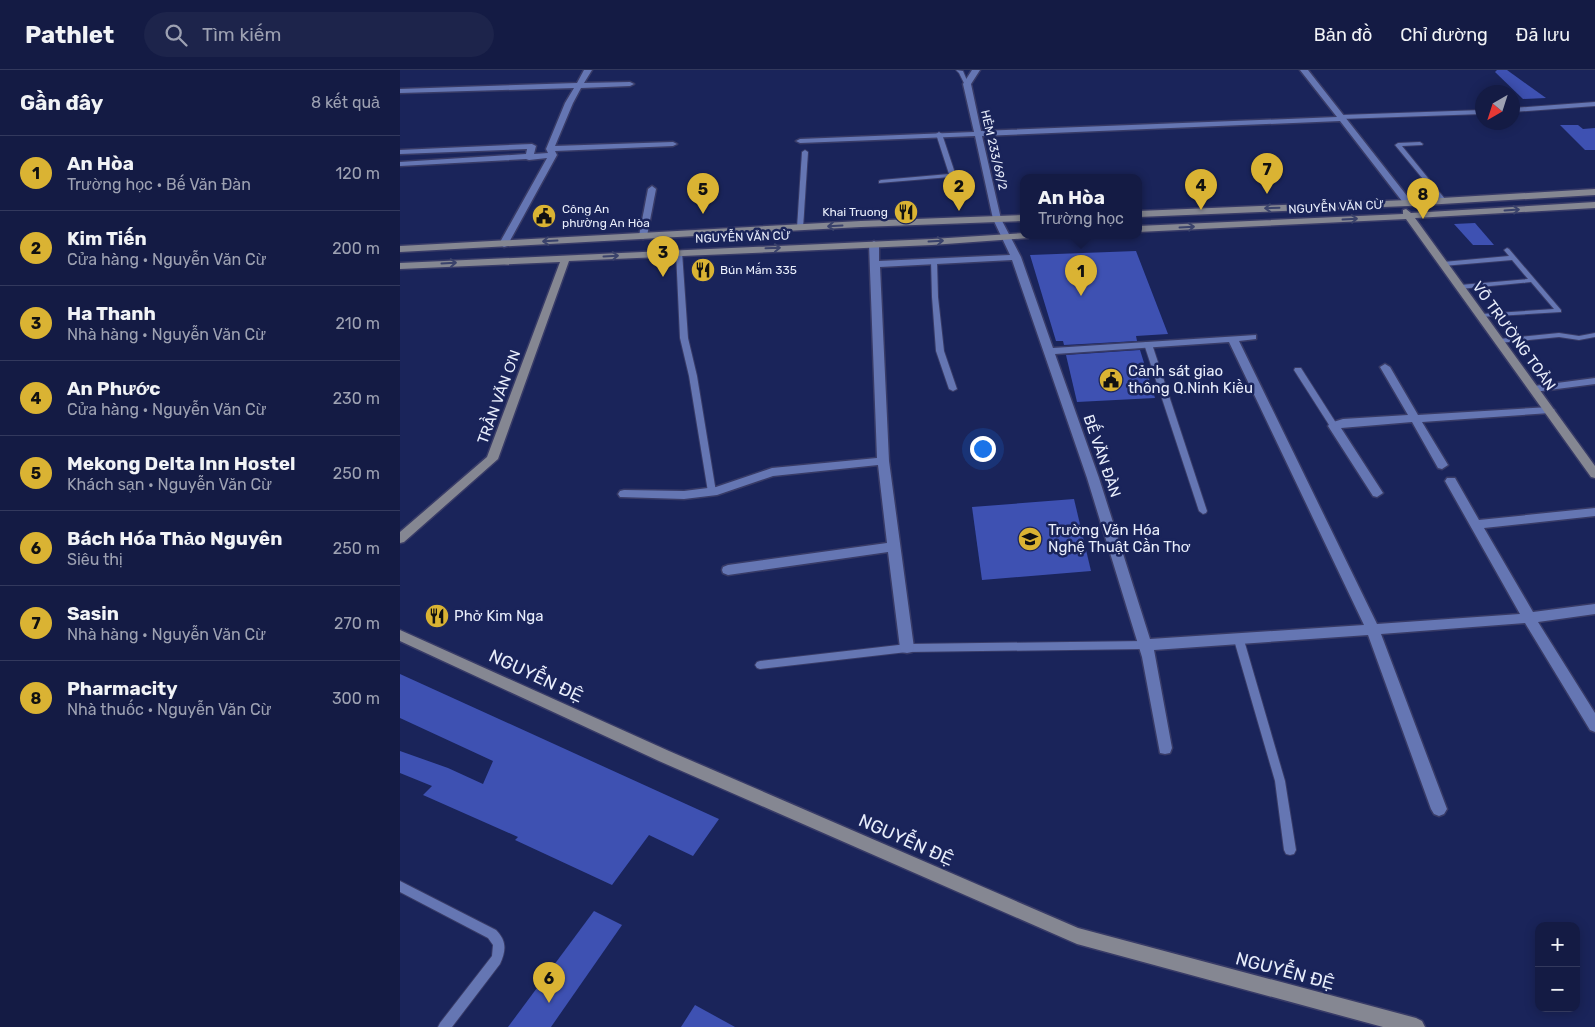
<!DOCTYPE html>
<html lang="vi">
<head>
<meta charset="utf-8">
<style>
	body { margin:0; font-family:Rubik,sans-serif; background:#1d244b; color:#f1f3f6 }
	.controls { position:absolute; right:15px; bottom:15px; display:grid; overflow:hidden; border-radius:10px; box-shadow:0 2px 12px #0003 }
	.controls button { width:45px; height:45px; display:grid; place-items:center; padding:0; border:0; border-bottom:1px solid #33395d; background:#141b44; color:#f1f3f6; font:25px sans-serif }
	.compass { position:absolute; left:1075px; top:15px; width:45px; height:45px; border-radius:50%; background:#141b44; box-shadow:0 2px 12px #0003; rotate:219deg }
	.you { position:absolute; left:582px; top:378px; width:18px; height:18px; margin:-12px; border:4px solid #fff; border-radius:50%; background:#1a73e8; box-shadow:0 0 0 8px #1a73e833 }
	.badge { display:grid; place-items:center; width:32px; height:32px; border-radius:50%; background:#dab333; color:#111; font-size:16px; font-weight:700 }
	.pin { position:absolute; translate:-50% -41px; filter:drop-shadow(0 1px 2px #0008) }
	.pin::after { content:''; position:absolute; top:26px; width:18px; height:15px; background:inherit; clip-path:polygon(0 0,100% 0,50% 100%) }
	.popup { position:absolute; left:620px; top:104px; width:122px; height:65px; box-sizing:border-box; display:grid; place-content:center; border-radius:10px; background:#141b44; filter:drop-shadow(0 1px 4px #0005); font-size:16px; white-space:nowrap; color:#9da1b2 }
	.popup b { font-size:19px; color:#f1f3f6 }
	.popup::after { content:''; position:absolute; left:50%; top:100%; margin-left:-10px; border:10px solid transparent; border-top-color:#141b44 }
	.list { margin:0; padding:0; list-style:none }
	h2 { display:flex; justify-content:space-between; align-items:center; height:65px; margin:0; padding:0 20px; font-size:21px }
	h2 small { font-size:16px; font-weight:400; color:#9da1b2 }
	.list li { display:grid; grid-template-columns:32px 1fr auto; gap:15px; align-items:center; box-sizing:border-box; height:75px; padding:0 20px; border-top:1px solid #33395d }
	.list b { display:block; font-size:19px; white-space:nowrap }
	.list p { margin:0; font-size:16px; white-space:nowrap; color:#9da1b2 }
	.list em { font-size:16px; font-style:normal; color:#9da1b2 }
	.icon { flex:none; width:28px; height:28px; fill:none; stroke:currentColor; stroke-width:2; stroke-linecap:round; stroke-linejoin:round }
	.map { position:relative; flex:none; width:1195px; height:957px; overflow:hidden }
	header { display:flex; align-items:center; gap:30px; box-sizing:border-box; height:70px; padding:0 25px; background:#141b44; border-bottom:1px solid #33395d }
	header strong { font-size:24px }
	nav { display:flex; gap:28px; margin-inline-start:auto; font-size:18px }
	.search { width:350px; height:45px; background:#1d244b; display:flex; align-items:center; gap:12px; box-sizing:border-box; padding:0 18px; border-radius:28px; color:#9da1b2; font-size:19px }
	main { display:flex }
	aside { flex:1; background:#141b44 }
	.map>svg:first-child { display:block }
	.building { fill:#3e51b2 }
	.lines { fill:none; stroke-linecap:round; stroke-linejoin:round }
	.lane-casing { stroke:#383b67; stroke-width:2 }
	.street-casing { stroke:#383b67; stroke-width:3 }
	.secondary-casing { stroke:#383b67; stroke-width:3 }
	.lane { fill:#6576b3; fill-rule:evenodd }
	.street { fill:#6576b3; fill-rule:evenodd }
	.secondary { fill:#858792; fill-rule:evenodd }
	.oneway { stroke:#3a426b }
	.labels { text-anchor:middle; stroke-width:5; stroke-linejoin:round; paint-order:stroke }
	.far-street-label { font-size:12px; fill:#e8edfb; stroke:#1a245a }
	.far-poi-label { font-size:12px; fill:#e8edfb; stroke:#1a245a; text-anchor:start }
	.street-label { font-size:15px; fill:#e8edfb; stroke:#1a245a }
	.poi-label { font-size:15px; fill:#e8edfb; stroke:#1a245a; text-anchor:start }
	.near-street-label { font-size:18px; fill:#e8edfb; stroke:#1a245a }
</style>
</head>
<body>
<header>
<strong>Pathlet</strong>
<div class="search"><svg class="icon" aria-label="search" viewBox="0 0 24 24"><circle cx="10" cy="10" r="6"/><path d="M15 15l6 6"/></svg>Tìm kiếm</div>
<nav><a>Bản đồ</a><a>Chỉ đường</a><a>Đã lưu</a></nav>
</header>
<main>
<aside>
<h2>Gần đây<small>8 kết quả</small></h2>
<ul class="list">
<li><span class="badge">1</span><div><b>An Hòa</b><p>Trường học · Bế Văn Đàn</p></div><em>120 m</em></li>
<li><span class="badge">2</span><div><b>Kim Tiến</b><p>Cửa hàng · Nguyễn Văn Cừ</p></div><em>200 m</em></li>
<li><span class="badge">3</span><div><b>Ha Thanh</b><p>Nhà hàng · Nguyễn Văn Cừ</p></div><em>210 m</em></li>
<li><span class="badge">4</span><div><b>An Phước</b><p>Cửa hàng · Nguyễn Văn Cừ</p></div><em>230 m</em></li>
<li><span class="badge">5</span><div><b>Mekong Delta Inn Hostel</b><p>Khách sạn · Nguyễn Văn Cừ</p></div><em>250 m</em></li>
<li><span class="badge">6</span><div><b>Bách Hóa Thảo Nguyên</b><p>Siêu thị</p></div><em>250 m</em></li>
<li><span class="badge">7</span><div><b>Sasin</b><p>Nhà hàng · Nguyễn Văn Cừ</p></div><em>270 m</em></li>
<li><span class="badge">8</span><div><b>Pharmacity</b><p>Nhà thuốc · Nguyễn Văn Cừ</p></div><em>300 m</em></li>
</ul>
</aside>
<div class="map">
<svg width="1195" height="957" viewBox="0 0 1195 957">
	<rect width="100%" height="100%" fill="#1a245a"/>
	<!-- building -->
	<g class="building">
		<polygon points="1097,0 1107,0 1146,28 1123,29 1095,2"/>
		<polygon points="1160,55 1178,55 1183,59 1195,58 1195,80 1185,80"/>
		<polygon points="1075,153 1094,175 1073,175 1054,154"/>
		<polygon points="736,181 768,264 736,266 737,271 664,275 663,271 656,271 630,185"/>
		<polygon points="740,280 755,328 677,332 666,285"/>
		<polygon points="674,429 691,501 582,510 572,437"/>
		<polygon points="0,604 319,749 293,786 249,765 212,815 115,770 118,767 23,725 32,716 0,703 0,681 48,698 83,714 93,691 0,648"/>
		<polygon points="194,841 222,855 151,957 108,957"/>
		<polygon points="295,935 335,957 281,957"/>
	</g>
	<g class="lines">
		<!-- lane casing -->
		<g class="lane-casing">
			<g id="lane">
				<polygon points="556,0 563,1 569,15 565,15 559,3"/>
				<polygon points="1195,32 1195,36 1112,42 1112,38"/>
				<polygon points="1082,40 1082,44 941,49 938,47 941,45"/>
				<polygon points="539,62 542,64 560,118 559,119 555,119 550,107 479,113 479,111 481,110 549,104 536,64"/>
				<polygon points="1020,72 1023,74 1022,75 1002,76 1045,129 1045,131 1041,131 995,75 998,73"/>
				<polygon points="405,80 408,82 403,158 400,160 397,158 402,82"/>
				<polygon points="1107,178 1109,179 1161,240 1161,242 1079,247 1079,245 1081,244 1154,239 1131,212 1060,219 1057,217 1060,215 1128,209 1112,190 1043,196 1040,194 1043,192 1109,186 1104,180"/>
				<polygon points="279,180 282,182 288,268 297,306 316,422 312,425 308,422 289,306 280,268 276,182"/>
				<polygon points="534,189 537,191 538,227 544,281 557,319 553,321 549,319 536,281 532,227 531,191"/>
				<polygon points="1159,263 1179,266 1195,263 1195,267 1179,270 1159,267 1099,273 1095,271 1099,269"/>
				<polygon points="745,272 751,272 752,274 807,441 806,443 803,444 799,441 744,274"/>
				<polygon points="895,298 901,298 938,356 937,358 931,358 894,300"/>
				<polygon points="839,566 842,567 844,570 885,711 896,780 894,784 890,785 886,784 884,780 875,711 834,570 836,567"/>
				<polygon points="745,571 748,572 750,575 748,578 745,579 507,582 360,599 357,598 355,595 357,592 360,591 507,574"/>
				<path d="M0,811L96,860C107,871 106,881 100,894L52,957H38L40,953L92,886L93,875L88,868L0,822Z"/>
			</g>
		</g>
		<!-- street casing -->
		<g class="street-casing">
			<g id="street">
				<polygon points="184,0 192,0 184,13 230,12 234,14 230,16 181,18 173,33 155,76 273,72 277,74 273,76 155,81 157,85 107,176 104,177 99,174 147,88 129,90 126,89 0,96 0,92 126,84 127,79 0,84 0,80 132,74 136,76 134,84 148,83 146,79 165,33 174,18 0,23 0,19 177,13"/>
				<path d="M572,0H580L571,14L581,61L937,47L900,0H908L1011,131V135H1005L940,51L582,66L601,149L621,187L653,278L856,265V269L839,271L977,554L1120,544L1045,411L1047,408H1055L1079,450L1195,438V446L1084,458L1133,542L1195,534V544L1138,552L1195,643V662L1190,660L1125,553L981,564L1047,739L1044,744L1039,746L1034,744L1031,739L968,565L754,580L772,678L770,683L765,684L760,683L742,587L687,408L612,190L480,197L489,391L514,578L512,582L507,583L502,582L500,578L488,482L328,505L323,503L322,500L323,497L328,495L487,473L478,395L373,406L317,425L284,429L220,427L218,424L220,421L224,420L284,421L316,417L372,398L477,388L469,174L474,171L479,174V191L610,185L593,149L575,66L400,73L396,71L400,69L574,62L563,14ZM829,272L964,555L750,569L699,408L655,284Z"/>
				<polygon points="252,116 256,119 247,166 243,169 239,166 248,119"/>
				<polygon points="985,294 990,297 1018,345 1150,337 1155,340 1150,343 1022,352 1048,395 1042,399 1038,398 1012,352 941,358 983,423 977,427 973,426 928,356 930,353 943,349 1008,345 980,297"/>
				<polygon points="1195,308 1195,314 1134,322 1129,319 1134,316"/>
			</g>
		</g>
		<!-- secondary casing -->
		<g class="secondary-casing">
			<g id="secondary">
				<polygon points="1195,119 1195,125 1008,136 738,147 738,141 1008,130"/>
				<polygon points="1195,132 1195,138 1015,148 1195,396 1195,408 1191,407 1006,149 738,162 738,156 1003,144 1003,140 1006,139 1011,143"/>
				<polygon points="624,145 624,151 461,157 0,182 0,176 461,151"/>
				<polygon points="624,163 624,165 632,165 628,168 532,175 169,191 98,389 4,472 0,473 0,462 87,387 160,192 0,199 0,193 532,169"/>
				<polygon points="0,560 269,681 678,858 1016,948 1022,951 1025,957 983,957 677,874 259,691 0,571"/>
			</g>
		</g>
		<!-- lane -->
		<use href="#lane" class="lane"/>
		<!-- street -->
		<use href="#street" class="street"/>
		<!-- secondary -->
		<use href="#secondary" class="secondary"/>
	</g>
	<!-- one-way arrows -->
	<defs><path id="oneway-shaft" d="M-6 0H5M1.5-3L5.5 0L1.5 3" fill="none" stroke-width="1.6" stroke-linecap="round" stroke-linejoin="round" transform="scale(1.25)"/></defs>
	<g class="oneway">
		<use href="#oneway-shaft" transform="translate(872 138) rotate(178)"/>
		<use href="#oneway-shaft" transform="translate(1112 140) rotate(-4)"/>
		<use href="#oneway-shaft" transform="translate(950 149) rotate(-3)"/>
		<use href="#oneway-shaft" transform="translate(435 156) rotate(177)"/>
		<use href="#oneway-shaft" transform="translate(787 157) rotate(-3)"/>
		<use href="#oneway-shaft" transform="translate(150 171) rotate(177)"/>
		<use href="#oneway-shaft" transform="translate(536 171) rotate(-3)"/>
		<use href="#oneway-shaft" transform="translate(373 178) rotate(-2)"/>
		<use href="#oneway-shaft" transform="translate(211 186) rotate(-3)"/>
		<use href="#oneway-shaft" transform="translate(49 193) rotate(-3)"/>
	</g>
	<!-- icons -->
	<defs>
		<g id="restaurant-disc" transform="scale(1.25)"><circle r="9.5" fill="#dab333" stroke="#1a245a"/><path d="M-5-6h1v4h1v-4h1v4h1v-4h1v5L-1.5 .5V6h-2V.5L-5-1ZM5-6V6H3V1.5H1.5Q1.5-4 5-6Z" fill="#111"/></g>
		<g id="civic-disc" transform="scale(1.25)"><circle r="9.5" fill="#dab333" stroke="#1a245a"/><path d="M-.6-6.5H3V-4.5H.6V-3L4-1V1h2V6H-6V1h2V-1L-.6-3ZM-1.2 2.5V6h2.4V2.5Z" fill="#111"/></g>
		<g id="school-disc" transform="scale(1.25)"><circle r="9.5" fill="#dab333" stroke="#1a245a"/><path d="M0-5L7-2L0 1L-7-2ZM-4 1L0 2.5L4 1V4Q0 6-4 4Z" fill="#111"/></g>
	</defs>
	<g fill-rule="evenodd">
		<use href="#restaurant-disc" x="506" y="142"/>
		<use href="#civic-disc" x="144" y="146"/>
		<use href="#restaurant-disc" x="303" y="200"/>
		<use href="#civic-disc" x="711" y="310"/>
		<use href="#school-disc" x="630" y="469"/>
		<use href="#restaurant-disc" x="37" y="546"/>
	</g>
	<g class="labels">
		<!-- far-street labels -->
		<g class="far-street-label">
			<text transform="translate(594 80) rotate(77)" y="4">HẺM 233/69/2</text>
			<text transform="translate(936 137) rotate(-3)" y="4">NGUYỄN VĂN CỪ</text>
			<text transform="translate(343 167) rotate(-2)" y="4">NGUYỄN VĂN CỪ</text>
		</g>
		<!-- far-poi labels -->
		<g class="far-poi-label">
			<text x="162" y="143">Công An<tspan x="162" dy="14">phường An Hòa</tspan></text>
			<text x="488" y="146" text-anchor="end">Khai Truong</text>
			<text x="320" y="204">Bún Mắm 335</text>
		</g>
		<!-- street labels -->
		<g class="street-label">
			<text transform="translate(1114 266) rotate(54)" y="5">VÕ TRƯỜNG TOẢN</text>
			<text transform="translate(99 327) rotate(-70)" y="5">TRẦN VĂN ƠN</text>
			<text transform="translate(702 386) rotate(71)" y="5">BẾ VĂN ĐÀN</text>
		</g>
		<!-- poi labels -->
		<g class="poi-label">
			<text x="728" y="306">Cảnh sát giao<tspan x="728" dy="17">thông Q.Ninh Kiều</tspan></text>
			<text x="648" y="465">Trường Văn Hóa<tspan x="648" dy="17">Nghệ Thuật Cần Thơ</tspan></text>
			<text x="54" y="551">Phở Kim Nga</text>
		</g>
		<!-- near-street labels -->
		<g class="near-street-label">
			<text transform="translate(136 606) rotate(25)" y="6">NGUYỄN ĐỆ</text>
			<text transform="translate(506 770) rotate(24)" y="6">NGUYỄN ĐỆ</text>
			<text transform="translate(885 901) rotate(15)" y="6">NGUYỄN ĐỆ</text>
		</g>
	</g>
</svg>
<div class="controls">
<button>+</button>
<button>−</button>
</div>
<svg class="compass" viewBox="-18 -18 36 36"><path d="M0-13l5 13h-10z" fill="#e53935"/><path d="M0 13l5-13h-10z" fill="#9da1b2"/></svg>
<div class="you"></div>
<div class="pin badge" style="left:681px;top:226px">1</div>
<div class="popup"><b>An Hòa</b>Trường học</div>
<div class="pin badge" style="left:559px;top:141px">2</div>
<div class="pin badge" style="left:263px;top:207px">3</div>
<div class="pin badge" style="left:801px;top:140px">4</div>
<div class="pin badge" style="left:303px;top:144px">5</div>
<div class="pin badge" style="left:149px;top:933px">6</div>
<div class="pin badge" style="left:867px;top:124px">7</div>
<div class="pin badge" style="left:1023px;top:149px">8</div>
</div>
</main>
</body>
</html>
